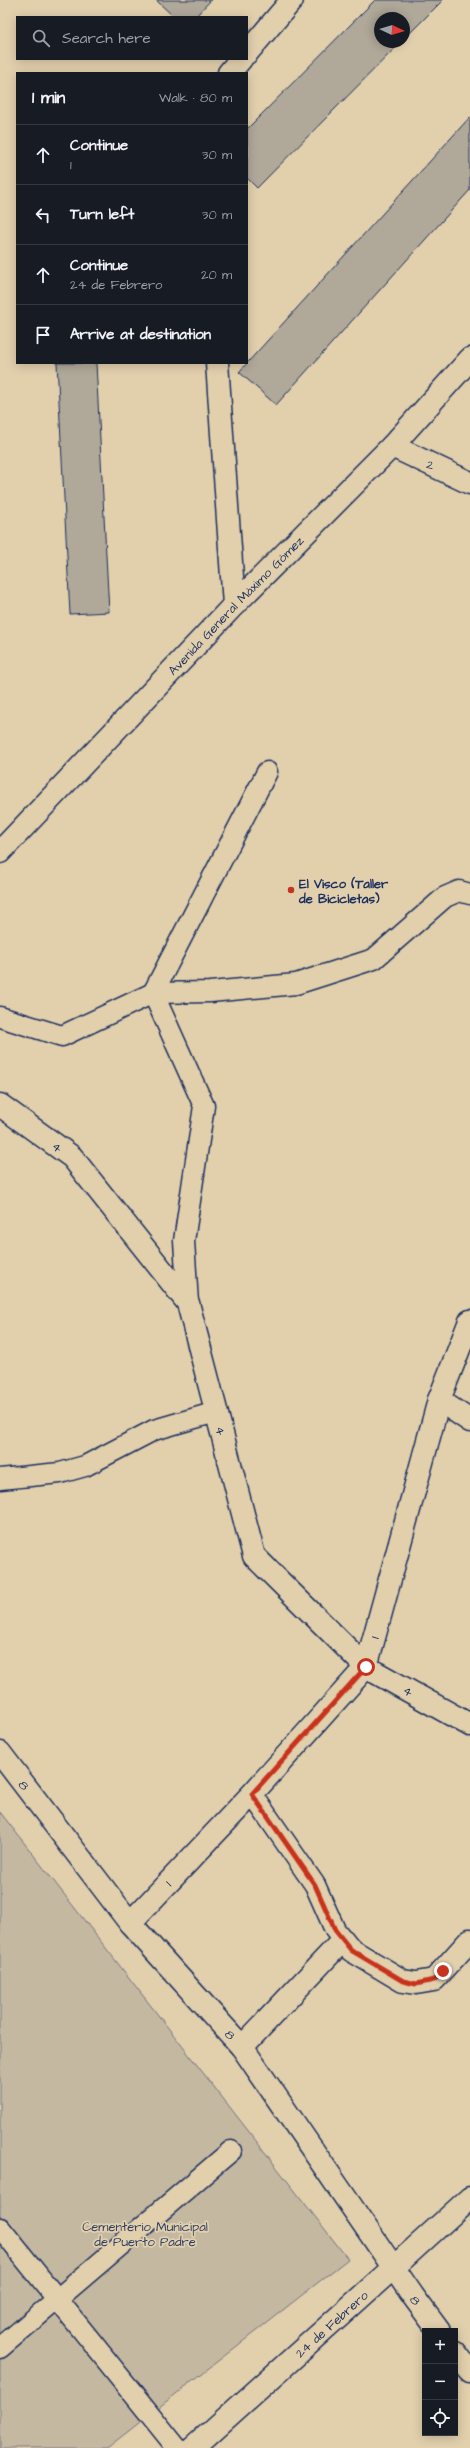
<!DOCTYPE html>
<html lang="en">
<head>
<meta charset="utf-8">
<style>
	body { margin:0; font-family:"Architects Daughter",sans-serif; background:#242831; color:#f1f3f6 }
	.controls { position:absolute; right:12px; bottom:12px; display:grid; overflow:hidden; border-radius:0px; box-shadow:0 2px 10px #0003 }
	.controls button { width:36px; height:36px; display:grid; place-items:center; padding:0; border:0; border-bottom:1px solid #363941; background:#171b24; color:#f1f3f6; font:20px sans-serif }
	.compass { position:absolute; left:374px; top:12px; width:36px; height:36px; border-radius:50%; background:#171b24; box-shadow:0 2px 10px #0003; rotate:94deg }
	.stop { position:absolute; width:12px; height:12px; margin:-9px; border:3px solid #c8321e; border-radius:50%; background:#fff }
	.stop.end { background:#c8321e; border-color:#fff; box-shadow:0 1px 4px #0008 }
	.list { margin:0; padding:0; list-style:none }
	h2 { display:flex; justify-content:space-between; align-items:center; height:52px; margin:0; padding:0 16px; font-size:17px }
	h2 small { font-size:13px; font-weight:400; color:#9ea1a6 }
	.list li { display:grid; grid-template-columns:26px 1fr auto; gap:12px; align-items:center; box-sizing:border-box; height:60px; padding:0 16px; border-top:1px solid #363941 }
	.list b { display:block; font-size:15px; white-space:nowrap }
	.list p { margin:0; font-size:13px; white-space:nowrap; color:#9ea1a6 }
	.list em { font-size:13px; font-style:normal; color:#9ea1a6 }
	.icon { flex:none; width:22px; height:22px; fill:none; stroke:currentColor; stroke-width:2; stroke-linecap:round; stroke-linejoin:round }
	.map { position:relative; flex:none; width:470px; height:2448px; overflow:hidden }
	.search { position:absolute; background:#171b24; box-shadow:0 2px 10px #0003; left:16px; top:16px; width:232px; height:44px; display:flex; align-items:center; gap:10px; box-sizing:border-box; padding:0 14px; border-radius:0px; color:#9ea1a6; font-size:15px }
	.panel { position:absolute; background:#171b24; box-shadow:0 2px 10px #0003; left:16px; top:72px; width:232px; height:292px; border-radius:0px }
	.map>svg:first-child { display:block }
	.green { fill:#c5b8a1; stroke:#707480 }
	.building { fill:#b0a899; stroke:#1b2f5e }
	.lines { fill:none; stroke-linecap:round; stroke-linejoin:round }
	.lane-casing { stroke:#1b2f5e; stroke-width:23 }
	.street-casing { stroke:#1b2f5e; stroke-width:25 }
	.secondary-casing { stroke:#1b2f5e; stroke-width:25 }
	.lane { stroke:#e2d0ad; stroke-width:20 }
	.street { stroke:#e2d0ad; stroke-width:22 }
	.secondary { stroke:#e2d0ad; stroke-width:22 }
	.route { stroke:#c8321e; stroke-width:5 }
	.poi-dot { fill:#c8321e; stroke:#e2d0ad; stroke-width:1.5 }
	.labels { text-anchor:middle; stroke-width:3.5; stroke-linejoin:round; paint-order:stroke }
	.street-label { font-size:13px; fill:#1b2f5e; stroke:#e2d0ad }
	.poi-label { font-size:13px; font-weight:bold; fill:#1b2f5e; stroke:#e2d0ad; text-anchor:start }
	.park-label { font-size:13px; fill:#2c3d65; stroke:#e2d0ad }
</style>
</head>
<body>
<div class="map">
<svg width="470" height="2448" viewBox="0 0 470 2448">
	<rect width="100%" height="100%" fill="#e2d0ad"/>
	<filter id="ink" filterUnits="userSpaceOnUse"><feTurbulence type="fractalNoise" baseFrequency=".025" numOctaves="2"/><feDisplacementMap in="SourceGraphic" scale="8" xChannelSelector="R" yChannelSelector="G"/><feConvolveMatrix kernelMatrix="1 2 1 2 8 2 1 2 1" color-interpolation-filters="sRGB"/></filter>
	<g filter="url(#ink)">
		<!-- green -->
		<polygon class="green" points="0,1812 348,2259 107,2448 0,2448"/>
		<!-- building -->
		<g class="building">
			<polygon points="156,0 211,0 195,17 174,17"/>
			<polygon points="375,0 443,0 404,39 404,18 380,18 380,42 401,42 257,188 247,178 247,129"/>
			<polygon points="470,117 470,190 276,405 239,372"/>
			<polygon points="57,363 96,363 109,612 70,614"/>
		</g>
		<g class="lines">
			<!-- lane casing -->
			<g class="lane-casing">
				<g id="lane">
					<polyline points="153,993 204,1106 184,1241 188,1303"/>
					<polyline points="153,993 267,772"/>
					<polyline points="0,1017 62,1036 153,993 210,992 296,984 374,959 445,897 459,891 470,894"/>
					<polyline points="0,1479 60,1473 85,1466 154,1430 216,1412"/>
					<polyline points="252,1794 315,1885 335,1930 343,1940"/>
					<polyline points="0,2228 177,2448"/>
					<polyline points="0,2348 231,2151"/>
				</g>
			</g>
			<!-- street casing -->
			<g class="street-casing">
				<g id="street">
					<polyline points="247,53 292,0"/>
					<polyline points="229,73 241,59"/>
					<polyline points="217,363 234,605"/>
					<path id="s1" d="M392,446L470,483"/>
					<path id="s2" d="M0,1105L72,1157L188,1303L254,1556L366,1667L470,1725"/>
					<polyline points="439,1400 470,1421"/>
					<path id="s3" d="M0,1753L130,1923L242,2047L413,2296L439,2331"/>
					<path id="s4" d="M130,1923L252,1794L366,1667L439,1400L470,1321"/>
					<polyline points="242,2047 343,1940 351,1950 403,1981 416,1983 434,1980 470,1940"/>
					<polyline points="393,2268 470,2198"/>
					<polyline points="455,2352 470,2371"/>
				</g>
			</g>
			<!-- secondary casing -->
			<g class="secondary-casing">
				<g id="secondary">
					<path id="s5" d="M0,852L234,605L392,446L470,359"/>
					<path id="s6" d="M193,2448L393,2268"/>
				</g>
			</g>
			<!-- lane -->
			<use href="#lane" class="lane"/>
			<!-- street -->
			<use href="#street" class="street"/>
			<!-- secondary -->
			<use href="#secondary" class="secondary"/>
		</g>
	</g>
	<g class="lines" filter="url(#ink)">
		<!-- route -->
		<polyline class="route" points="366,1667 252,1794 315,1885 335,1930 351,1950 403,1981 416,1984 434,1980 443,1971"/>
	</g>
	<!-- markers -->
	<circle class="poi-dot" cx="291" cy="890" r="4"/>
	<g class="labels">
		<!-- street labels -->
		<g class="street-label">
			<text dy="5" stroke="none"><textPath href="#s1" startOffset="43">2</textPath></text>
			<text dy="5" stroke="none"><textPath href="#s5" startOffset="341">Avenida General Máximo Gómez</textPath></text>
			<text dy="5" stroke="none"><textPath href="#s2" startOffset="71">4</textPath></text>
			<text dy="5" stroke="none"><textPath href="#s2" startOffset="407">4</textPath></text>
			<text dy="5" stroke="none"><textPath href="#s4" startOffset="379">1</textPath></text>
			<text dy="5" stroke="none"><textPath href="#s2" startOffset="743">4</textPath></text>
			<text dy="5" stroke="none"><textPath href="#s3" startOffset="40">8</textPath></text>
			<text dy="5" stroke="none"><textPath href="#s4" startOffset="55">1</textPath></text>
			<text dy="5" stroke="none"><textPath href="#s3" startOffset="364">8</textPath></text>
			<text dy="5" stroke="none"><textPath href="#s3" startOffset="688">8</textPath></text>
			<text dy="5" stroke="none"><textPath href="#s6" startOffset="186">24 de Febrero</textPath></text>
		</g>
		<!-- poi labels -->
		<g class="poi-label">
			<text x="299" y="888">El Visco (Taller<tspan x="299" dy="15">de Bicicletas)</tspan></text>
		</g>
		<!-- park labels -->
		<g class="park-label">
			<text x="145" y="2231">Cementerio Municipal<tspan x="145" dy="15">de Puerto Padre</tspan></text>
		</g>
	</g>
</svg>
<div class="controls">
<button>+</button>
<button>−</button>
<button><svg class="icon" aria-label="locate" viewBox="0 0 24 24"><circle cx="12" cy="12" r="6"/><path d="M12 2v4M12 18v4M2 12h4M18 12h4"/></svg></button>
</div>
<svg class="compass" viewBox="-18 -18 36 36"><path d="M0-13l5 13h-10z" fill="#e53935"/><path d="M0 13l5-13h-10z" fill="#9ea1a6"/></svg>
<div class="stop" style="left:366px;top:1667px"></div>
<div class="stop end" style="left:443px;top:1971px"></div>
<div class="search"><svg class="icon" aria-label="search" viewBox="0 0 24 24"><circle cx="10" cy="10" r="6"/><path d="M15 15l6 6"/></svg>Search here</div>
<section class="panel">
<h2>1 min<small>Walk · 80 m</small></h2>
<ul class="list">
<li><svg class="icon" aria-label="ahead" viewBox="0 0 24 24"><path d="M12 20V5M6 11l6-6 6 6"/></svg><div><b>Continue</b><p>1</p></div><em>30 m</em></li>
<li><svg class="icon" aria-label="left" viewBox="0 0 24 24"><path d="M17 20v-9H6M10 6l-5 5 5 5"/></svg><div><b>Turn left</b></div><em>30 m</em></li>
<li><svg class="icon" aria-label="ahead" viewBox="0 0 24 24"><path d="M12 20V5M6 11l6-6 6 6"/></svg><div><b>Continue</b><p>24 de Febrero</p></div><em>20 m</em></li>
<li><svg class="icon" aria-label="arrive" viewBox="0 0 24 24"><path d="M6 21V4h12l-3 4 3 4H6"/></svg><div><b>Arrive at destination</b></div></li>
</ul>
</section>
</div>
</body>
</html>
